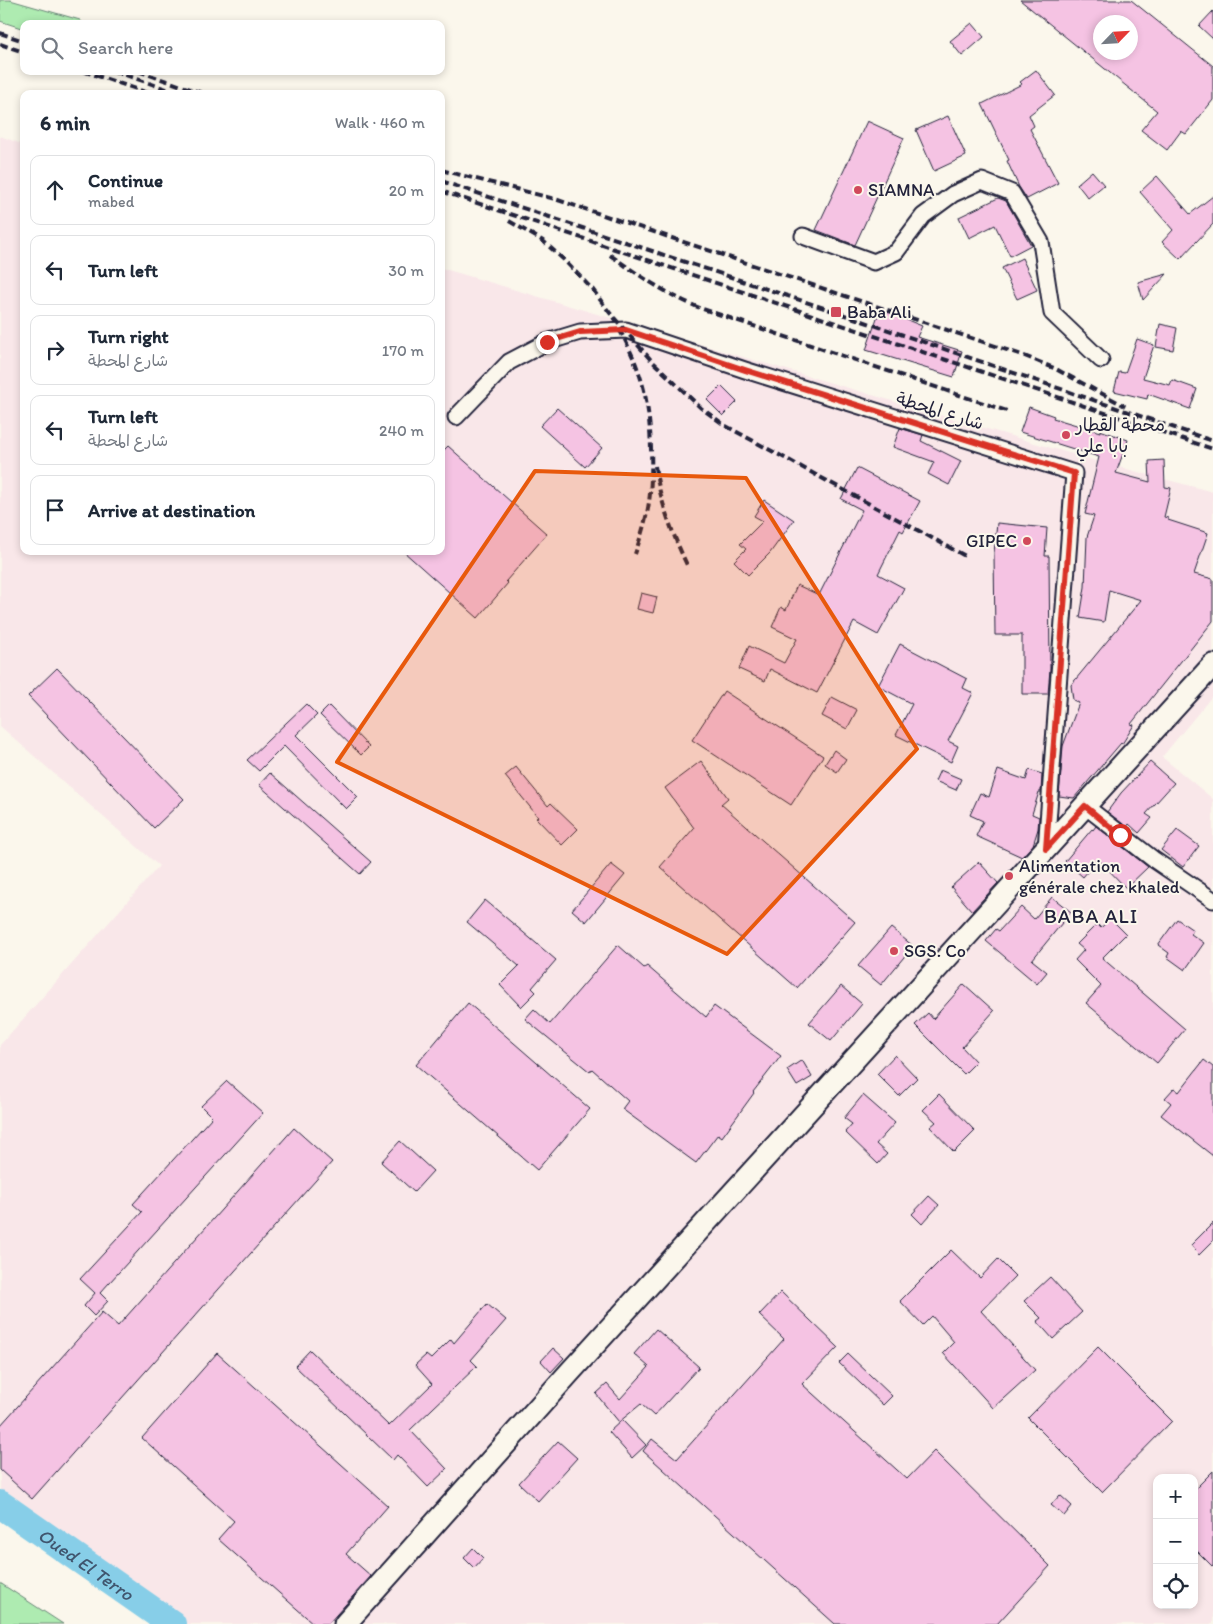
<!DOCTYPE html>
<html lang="en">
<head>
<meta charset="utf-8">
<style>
	body { margin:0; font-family:Itim,"Playpen Sans Arabic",sans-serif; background:#f6f6f7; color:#1f2937 }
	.controls { position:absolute; right:15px; bottom:15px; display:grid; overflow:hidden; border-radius:10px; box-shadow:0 2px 8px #0003 }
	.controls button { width:45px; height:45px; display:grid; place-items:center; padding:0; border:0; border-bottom:1px solid #e0e1e3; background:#fff; color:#1f2937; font:25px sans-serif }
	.compass { position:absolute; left:1093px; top:15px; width:45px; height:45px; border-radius:50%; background:#fff; box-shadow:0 2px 8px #0003; rotate:65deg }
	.stop { position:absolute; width:15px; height:15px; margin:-11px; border:4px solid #d93025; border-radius:50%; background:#fff }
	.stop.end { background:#d93025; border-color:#fff; box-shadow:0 1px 5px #0008 }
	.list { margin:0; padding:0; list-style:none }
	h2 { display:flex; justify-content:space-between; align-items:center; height:65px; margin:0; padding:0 20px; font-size:21px }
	h2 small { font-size:16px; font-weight:400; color:#747a83 }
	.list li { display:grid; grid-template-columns:32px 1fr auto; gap:15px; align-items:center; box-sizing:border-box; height:70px; margin:0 10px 10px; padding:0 10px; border:1px solid #e0e1e3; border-radius:10px }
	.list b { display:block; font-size:19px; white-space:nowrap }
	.list p { margin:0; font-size:16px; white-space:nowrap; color:#747a83 }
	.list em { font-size:16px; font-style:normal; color:#747a83 }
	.icon { flex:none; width:28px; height:28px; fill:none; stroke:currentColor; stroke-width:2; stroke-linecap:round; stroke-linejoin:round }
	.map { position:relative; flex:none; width:1213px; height:1624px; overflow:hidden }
	.search { position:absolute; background:#fff; box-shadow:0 2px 8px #0003; left:20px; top:20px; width:425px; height:55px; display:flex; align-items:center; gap:12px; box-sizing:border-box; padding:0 18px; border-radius:10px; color:#747a83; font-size:19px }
	.panel { position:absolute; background:#fff; box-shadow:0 2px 8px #0003; left:20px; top:90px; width:425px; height:465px; border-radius:10px }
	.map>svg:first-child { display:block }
	.built { fill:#f9e7e9; fill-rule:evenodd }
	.green { fill:#aeebb1; stroke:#688676 }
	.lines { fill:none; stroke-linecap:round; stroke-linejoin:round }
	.river { stroke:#87cee8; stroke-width:28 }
	.building { fill:#f5c3e3; stroke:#22223b; fill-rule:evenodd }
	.street-casing { stroke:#22223b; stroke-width:19 }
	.secondary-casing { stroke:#22223b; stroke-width:25 }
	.street { stroke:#fbf7ec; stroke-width:15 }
	.secondary { stroke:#fbf7ec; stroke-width:21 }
	.rail { stroke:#22223b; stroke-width:4; stroke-dasharray:8 4; stroke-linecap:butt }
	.route { stroke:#d93025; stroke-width:6 }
	.marked { fill:#e8590c; fill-opacity:0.2; stroke:#e8590c; stroke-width:4; stroke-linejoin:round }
	.poi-dot { fill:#d1495b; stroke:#fbf7ec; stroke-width:2 }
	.labels { text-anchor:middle; stroke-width:4; stroke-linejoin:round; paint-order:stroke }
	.poi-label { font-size:18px; fill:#22223b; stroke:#fbf7ec; text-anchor:start }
	.street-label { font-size:18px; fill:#22223b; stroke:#fbf7ec }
	.water-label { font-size:19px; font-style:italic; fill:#40566f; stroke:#fbf7ec }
	.quarter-label { font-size:20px; letter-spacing:1px; fill:#22223b; stroke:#fbf7ec }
</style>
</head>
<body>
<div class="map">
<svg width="1213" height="1624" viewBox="0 0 1213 1624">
	<rect width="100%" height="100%" fill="#fbf7ec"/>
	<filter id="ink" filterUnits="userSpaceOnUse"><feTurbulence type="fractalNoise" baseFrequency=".02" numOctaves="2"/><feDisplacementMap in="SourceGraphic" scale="10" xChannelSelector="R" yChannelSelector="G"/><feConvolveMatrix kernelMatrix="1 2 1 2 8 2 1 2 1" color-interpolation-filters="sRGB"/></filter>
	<g filter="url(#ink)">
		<!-- built -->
		<path class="built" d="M0,136L24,145V551H441V268L1089,459L1213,492V695L1162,757L1213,799V1624H154L0,1512V1045L159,866L0,726ZM1157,1478H1194V1605H1157Z"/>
		<!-- green -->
		<g class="green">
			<polygon points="0,0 10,0 80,20 84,24 24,24 24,29 0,21"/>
			<polygon points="0,1583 63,1624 0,1624"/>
		</g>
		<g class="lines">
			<!-- river -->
			<path class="river" id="s1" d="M0,1504L172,1624"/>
		</g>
		<!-- building -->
		<g class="building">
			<path d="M1020,0H1131L1213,66V100L1186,134L1181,131L1167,150L1141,130L1157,111ZM1100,22H1130V52H1100Z"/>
			<polygon points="1213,11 1213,39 1199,26"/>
			<polygon points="972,23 984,37 962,56 950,41"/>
			<polygon points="1036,70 1055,95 1029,115 1034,126 1030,129 1058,183 1027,199 1019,187 1007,161 1009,160 982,104 1022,84 1020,82"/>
			<polygon points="948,116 966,156 934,171 916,130"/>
			<polygon points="867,121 904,138 855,245 816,230"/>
			<polygon points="1092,171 1104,185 1088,198 1077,184"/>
			<polygon points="1157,176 1190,214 1213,196 1213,224 1180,259 1162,242 1173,230 1140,192"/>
			<polygon points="998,198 1006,201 1031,245 1010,256 995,225 969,238 959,217"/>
			<polygon points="1022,258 1037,290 1017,299 1002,268"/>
			<polygon points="1167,274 1143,300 1138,282"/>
			<polygon points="880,309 922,326 917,337 962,351 954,377 866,350"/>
			<polygon points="1160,324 1177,328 1173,350 1156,347"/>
			<polygon points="1137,339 1154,345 1143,378 1170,385 1172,380 1197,389 1190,409 1148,394 1147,399 1114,391 1119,372 1125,373"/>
			<polygon points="721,386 737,402 723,416 707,400"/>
			<polygon points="1029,407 1054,416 1053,418 1100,432 1100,430 1128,440 1116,473 1150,482 1149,461 1164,460 1165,487 1171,488 1164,517 1168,518 1168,520 1208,533 1194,574 1213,579 1213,621 1131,724 1134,725 1122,744 1121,743 1074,798 1059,796 1063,746 1079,703 1073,700 1071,685 1141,600 1109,590 1104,622 1080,618 1085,587 1087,537 1094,516 1085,514 1099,457 1020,432"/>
			<polygon points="557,408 602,448 585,467 540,426"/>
			<polygon points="900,428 923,435 921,441 961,461 949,485 928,474 934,462 893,447"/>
			<polygon points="448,446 547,534 506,581 508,583 478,618 403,551 441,551 441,453"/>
			<polygon points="857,468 920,501 903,532 900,530 878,574 904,588 878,635 854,622 817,693 770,669 765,681 739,669 749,646 784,663 797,639 772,627 781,607 786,610 797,585 819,595 862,510 841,499"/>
			<polygon points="764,500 794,520 770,553 748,575 734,561 746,549 740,544 763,521 754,516"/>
			<polygon points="997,523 1047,528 1045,556 1049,556 1050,669 1048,694 1022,694 1022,635 995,635 994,553"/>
			<polygon points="641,593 657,597 653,613 637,609"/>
			<polygon points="900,644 967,679 963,688 973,693 948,741 958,746 951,762 896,735 912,704 878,686"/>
			<polygon points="57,668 184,799 154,828 28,696"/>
			<polygon points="724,691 823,756 791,805 692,740"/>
			<polygon points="832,697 857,710 847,729 822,716"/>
			<polygon points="306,704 317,715 296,735 358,797 346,809 284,746 259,771 247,760"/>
			<polygon points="329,706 369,747 361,755 320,715"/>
			<polygon points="834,750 846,759 837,772 825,764"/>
			<polygon points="701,761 728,798 721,804 855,922 797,988 660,867 694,828 665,788"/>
			<polygon points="1150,762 1174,783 1146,814 1152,818 1139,833 1129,824 1127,827 1107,812 1121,793"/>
			<polygon points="516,767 548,806 551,803 578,829 562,845 536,818 538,817 505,776"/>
			<polygon points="940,770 961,779 956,790 935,781"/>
			<polygon points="998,770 1026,780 1029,770 1042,774 1041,792 1039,792 1032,814 1039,817 1038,829 1033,845 1022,857 976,836 983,821 970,815 980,793 989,797"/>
			<polygon points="270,773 371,862 360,874 259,785"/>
			<polygon points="1096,826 1148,867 1126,888 1098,859 1083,877 1065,861 1092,829 1093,830"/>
			<polygon points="1177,830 1199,846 1183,867 1161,850"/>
			<polygon points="979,862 998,883 972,911 951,887"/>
			<polygon points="611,864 625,875 586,922 572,910"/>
			<polygon points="1052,897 1071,912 1032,960 1047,972 1037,984 986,941 996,929 999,931 1021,907 1034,919"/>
			<polygon points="485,900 556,960 532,988 536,992 521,1007 500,985 519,966 467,922"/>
			<polygon points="1110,918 1126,934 1102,958 1185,1029 1157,1063 1086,1003 1101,986 1075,960 1084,950 1077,944 1097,924 1101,928"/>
			<polygon points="1177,919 1193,930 1191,934 1204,943 1185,970 1167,957 1169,953 1158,945"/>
			<polygon points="891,928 913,946 881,985 858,966"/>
			<polygon points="618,945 644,968 647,966 706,1017 714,1006 781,1056 753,1092 754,1093 722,1137 718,1134 696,1163 622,1109 628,1101 592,1069 590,1072 525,1019 534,1009 550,1024"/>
			<polygon points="964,984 994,1011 962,1047 976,1062 964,1074 915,1025 928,1013 933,1019"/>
			<polygon points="841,986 862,1004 831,1041 809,1023"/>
			<polygon points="468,1003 590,1109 537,1170 416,1065"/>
			<polygon points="895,1055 917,1078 899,1096 877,1074"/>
			<polygon points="802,1060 812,1077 797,1086 787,1070"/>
			<polygon points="1204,1060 1213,1067 1213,1156 1161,1115 1171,1103 1165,1098 1174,1088 1179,1092"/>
			<polygon points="227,1081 263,1113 100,1293 108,1301 94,1316 84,1306 95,1293 80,1279 142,1212 133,1204 212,1117 201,1106"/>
			<polygon points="939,1094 975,1131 954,1152 930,1127 936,1122 923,1110"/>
			<polygon points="863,1095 895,1123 876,1144 887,1154 878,1164 845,1132 852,1124 844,1118"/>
			<polygon points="294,1128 332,1162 32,1499 0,1470 0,1426 102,1312 118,1326"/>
			<polygon points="400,1141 433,1171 414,1192 381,1162"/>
			<polygon points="929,1196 939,1205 922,1224 912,1214"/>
			<polygon points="1213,1223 1213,1241 1199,1255 1191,1245"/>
			<polygon points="951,1250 980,1278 998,1259 1015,1276 981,1311 1035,1370 993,1408 943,1353 954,1342 932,1316 923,1325 900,1301"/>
			<polygon points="1050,1277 1082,1312 1053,1339 1037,1321 1041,1318 1024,1301"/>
			<polygon points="781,1292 838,1347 802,1384 907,1479 934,1451 1050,1566 997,1624 835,1624 643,1451 652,1439 677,1459 784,1339 759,1315"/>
			<polygon points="487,1304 506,1320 471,1360 477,1366 410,1430 447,1469 428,1487 397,1455 393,1460 295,1366 310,1350 389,1426 432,1384 415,1365 426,1355 431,1359 451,1339 454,1343"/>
			<polygon points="656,1329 699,1367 654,1416 641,1404 619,1422 596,1394 607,1384 620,1399 649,1367 634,1354"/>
			<polygon points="1098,1347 1172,1421 1102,1492 1028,1418"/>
			<polygon points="553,1348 564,1358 551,1372 541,1361"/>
			<polygon points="217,1353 388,1506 346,1554 371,1576 328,1624 314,1624 218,1539 234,1521 142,1438"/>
			<polygon points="848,1354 892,1396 883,1405 839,1363"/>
			<polygon points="622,1420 646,1445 632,1458 609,1432"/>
			<polygon points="558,1441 577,1458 538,1501 519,1483"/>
			<polygon points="1213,1471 1213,1567 1194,1548 1194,1490"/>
			<polygon points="1060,1495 1072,1506 1064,1516 1051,1505"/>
			<polygon points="473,1548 483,1558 474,1568 464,1558"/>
		</g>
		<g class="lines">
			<!-- street casing -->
			<g class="street-casing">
				<g id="street">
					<polyline points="803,236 874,262 896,252 923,216 953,194 982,181 1012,193 1041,242 1052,313 1101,360"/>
					<polyline points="456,417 509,362 547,342 580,332 626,330 745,370 1074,473 1046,849"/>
					<polyline points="1085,806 1153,859 1213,900"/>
				</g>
			</g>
			<!-- secondary casing -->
			<g class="secondary-casing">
				<polyline id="secondary" points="345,1624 569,1373 1213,665"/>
			</g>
			<!-- street -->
			<use href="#street" class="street"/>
			<!-- secondary -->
			<use href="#secondary" class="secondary"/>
			<!-- rail -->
			<g class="rail">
				<polyline points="0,33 24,41"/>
				<polyline points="0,44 24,52"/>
				<polyline points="83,71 151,94"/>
				<polyline points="114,71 181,94"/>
				<polyline points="138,71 205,94"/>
				<polyline points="441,170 555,199 1022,355 1054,368 1125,406"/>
				<polyline points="441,181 836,312 1213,441"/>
				<polyline points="441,191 1213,449"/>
				<polyline points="509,221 543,241 564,260 593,290 610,313 651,360 701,408 726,426 967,557"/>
				<path d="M610,255C640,276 666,294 700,308L1010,412"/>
				<path d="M619,329C631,350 642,376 646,400C652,429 654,489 646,517C643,530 639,542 635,554"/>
				<path d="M655,466C660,501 672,533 687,565"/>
			</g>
		</g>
	</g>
	<g class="lines" filter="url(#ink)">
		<!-- route -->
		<polyline class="route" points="547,342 580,332 626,330 745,370 1074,473 1046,849 1085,806 1120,835"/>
	</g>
	<!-- marked area -->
	<path class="marked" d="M535,471L746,478L917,749L727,954L337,762Z"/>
	<!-- markers -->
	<g class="poi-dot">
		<circle cx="858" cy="190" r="5"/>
		<rect x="830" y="306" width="12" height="12" rx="2.5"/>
		<circle cx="1066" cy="435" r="5"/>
		<circle cx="1027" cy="541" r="5"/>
		<circle cx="1009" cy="876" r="5"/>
		<circle cx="894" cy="951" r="5"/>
	</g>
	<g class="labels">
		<!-- poi labels -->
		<g class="poi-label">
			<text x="868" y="196">SIAMNA</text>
			<text x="847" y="318">Baba Ali</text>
			<text x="1076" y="431">محطة القطار<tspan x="1076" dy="21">بابا علي</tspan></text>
			<text x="1017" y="547" text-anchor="end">GIPEC</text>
			<text x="1019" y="872">Alimentation<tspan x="1019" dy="21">générale chez khaled</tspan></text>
			<text x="904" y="957">SGS. Co</text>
		</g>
		<!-- street labels -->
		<g class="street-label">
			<text transform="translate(940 411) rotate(17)" y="6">شارع المحطة</text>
		</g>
		<!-- water labels -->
		<g class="water-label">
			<text dy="7" stroke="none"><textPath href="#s1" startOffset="105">Oued El Terro</textPath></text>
		</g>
		<!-- quarter labels -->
		<g class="quarter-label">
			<text x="1091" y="923">BABA ALI</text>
		</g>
	</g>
</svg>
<div class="controls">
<button>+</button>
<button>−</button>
<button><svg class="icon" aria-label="locate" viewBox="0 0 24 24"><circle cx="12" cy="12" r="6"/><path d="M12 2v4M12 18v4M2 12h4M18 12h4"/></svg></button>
</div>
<svg class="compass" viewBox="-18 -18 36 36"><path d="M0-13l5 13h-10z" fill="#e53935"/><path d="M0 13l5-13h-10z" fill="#747a83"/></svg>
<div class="stop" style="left:1120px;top:835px"></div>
<div class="stop end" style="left:547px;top:342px"></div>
<div class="search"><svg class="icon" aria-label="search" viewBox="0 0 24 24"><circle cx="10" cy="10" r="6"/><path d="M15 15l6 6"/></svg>Search here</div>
<section class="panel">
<h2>6 min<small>Walk · 460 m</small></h2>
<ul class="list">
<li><svg class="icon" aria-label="ahead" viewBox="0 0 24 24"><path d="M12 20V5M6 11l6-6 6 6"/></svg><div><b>Continue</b><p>mabed</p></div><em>20 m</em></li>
<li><svg class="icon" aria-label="left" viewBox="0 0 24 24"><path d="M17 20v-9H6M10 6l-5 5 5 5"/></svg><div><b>Turn left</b></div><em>30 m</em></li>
<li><svg class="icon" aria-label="right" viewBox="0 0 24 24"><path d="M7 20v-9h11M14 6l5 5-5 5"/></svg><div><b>Turn right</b><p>شارع المحطة</p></div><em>170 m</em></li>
<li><svg class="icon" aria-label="left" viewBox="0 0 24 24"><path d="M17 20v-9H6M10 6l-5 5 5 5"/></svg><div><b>Turn left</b><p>شارع المحطة</p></div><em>240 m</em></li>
<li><svg class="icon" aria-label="arrive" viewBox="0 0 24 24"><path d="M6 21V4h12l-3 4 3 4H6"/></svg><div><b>Arrive at destination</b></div></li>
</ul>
</section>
</div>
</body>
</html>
